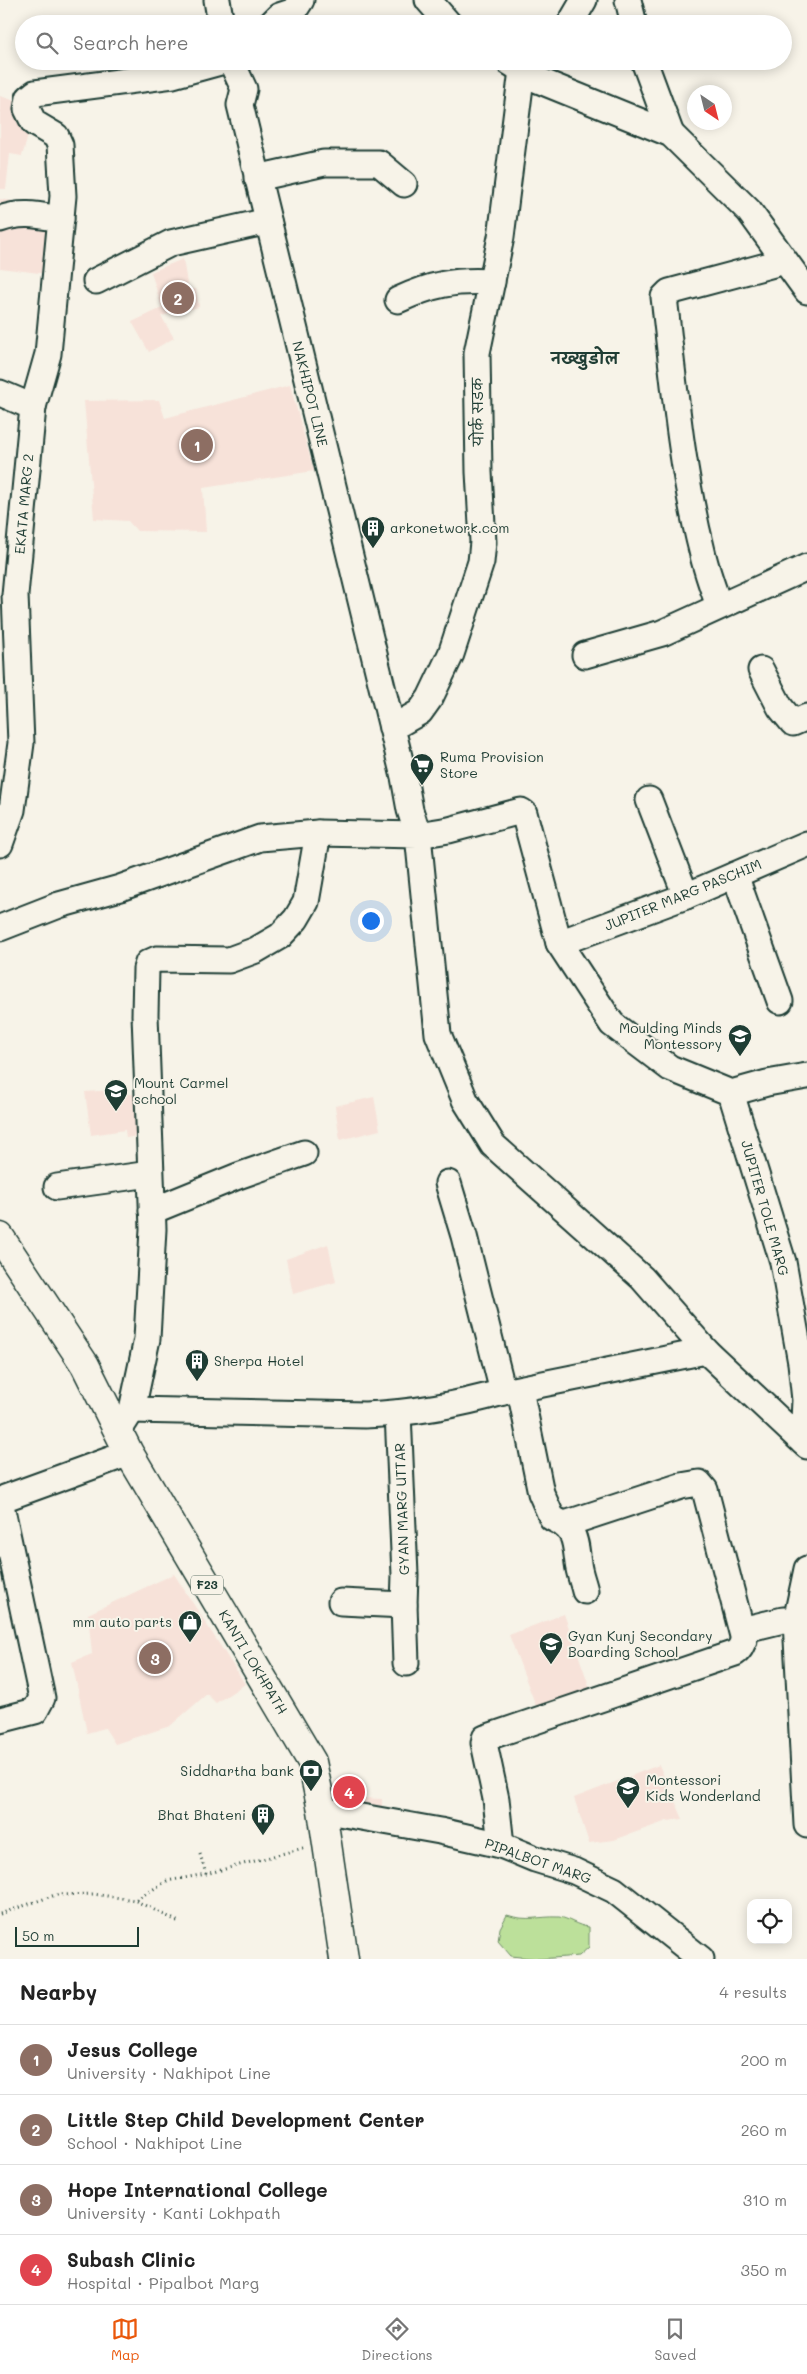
<!DOCTYPE html>
<html lang="en">
<head>
<meta charset="utf-8">
<style>
	body { margin:0; font-family:Mali,"Playpen Sans Deva",sans-serif; background:#f6f6f6; color:#222 }
	.controls { position:absolute; right:15px; bottom:15px; display:grid; overflow:hidden; border-radius:10px; box-shadow:0 2px 12px #0003 }
	.controls button { width:45px; height:45px; display:grid; place-items:center; padding:0; border:0; border-bottom:1px solid #e0e0e0; background:#fff; color:#222; font:25px sans-serif }
	.compass { position:absolute; left:687px; top:85px; width:45px; height:45px; border-radius:50%; background:#fff; box-shadow:0 2px 12px #0003; rotate:145deg }
	.scale { position:absolute; left:15px; bottom:12px; width:124px; box-sizing:border-box; padding-left:5px; border:2px solid #1f3d34; border-top:0; font-size:14px; line-height:18px; white-space:nowrap; color:#1f3d34; -webkit-text-stroke:4px #f7f3e8; paint-order:stroke }
	.you { position:absolute; left:370px; top:920px; width:18px; height:18px; margin:-12px; border:4px solid #fff; border-radius:50%; background:#1a73e8; box-shadow:0 0 0 8px #1a73e833 }
	.badge { display:grid; place-items:center; width:32px; height:32px; border-radius:50%; background:#ea580c; color:#fff; font-size:16px; font-weight:700 }
	.pin { position:absolute; translate:-50% -50%; border:2px solid #fff; box-shadow:0 1px 5px #0006 }
	.list { margin:0; padding:0; list-style:none }
	h2 { display:flex; justify-content:space-between; align-items:center; height:65px; margin:0; padding:0 20px; font-size:21px }
	h2 small { font-size:16px; font-weight:400; color:#767676 }
	.list li { display:grid; grid-template-columns:32px 1fr auto; gap:15px; align-items:center; box-sizing:border-box; height:70px; padding:0 20px; border-top:1px solid #e0e0e0 }
	.list b { display:block; font-size:19px; white-space:nowrap }
	.list p { margin:0; font-size:16px; white-space:nowrap; color:#767676 }
	.list em { font-size:16px; font-style:normal; color:#767676 }
	.icon { flex:none; width:28px; height:28px; fill:none; stroke:currentColor; stroke-width:2; stroke-linecap:round; stroke-linejoin:round }
	.map { position:relative; flex:none; width:807px; height:1959px; overflow:hidden }
	.search { position:absolute; background:#fff; box-shadow:0 2px 12px #0003; left:15px; right:15px; top:15px; height:55px; display:flex; align-items:center; gap:12px; box-sizing:border-box; padding:0 18px; border-radius:28px; color:#767676; font-size:19px }
	.sheet { height:345px; background:#fff }
	nav { display:flex; justify-content:space-around; align-items:center; box-sizing:border-box; height:70px; border-top:1px solid #e0e0e0; background:#fff; font-size:14px; color:#767676 }
	nav a { display:grid; justify-items:center; gap:2px }
	nav .on { color:#ea580c }
	.map>svg:first-child { display:block }
	.built { fill:#f7e2d9 }
	.green { fill:#bce09a; stroke:#6e8e67 }
	.lines { fill:none; stroke-linecap:round; stroke-linejoin:round }
	.minor-casing { stroke:#1f3d34; stroke-width:29 }
	.major-casing { stroke:#1f3d34; stroke-width:31 }
	.path { stroke:#1f3d34; stroke-width:3; stroke-dasharray:1 4; stroke-linecap:butt }
	.minor { stroke:#f7f3e8; stroke-width:25 }
	.major { stroke:#f7f3e8; stroke-width:28 }
	.labels { text-anchor:middle; stroke-width:4; stroke-linejoin:round; paint-order:stroke }
	.shield { fill:#f7f3e8; stroke:#60746a; stroke-width:1 }
	.shield-label { font-size:12px; font-weight:bold; fill:#1f3d34 }
	.street-label { font-size:14px; fill:#1f3d34; stroke:#f7f3e8 }
	.poi-label { font-size:14px; fill:#1f3d34; stroke:#f7f3e8; text-anchor:start }
	.neighbourhood-label { font-size:15px; font-weight:bold; fill:#1f3d34; stroke:#f7f3e8 }
</style>
</head>
<body>
<div class="map">
<svg width="807" height="1959" viewBox="0 0 807 1959">
	<rect width="100%" height="100%" fill="#f7f3e8"/>
	<filter id="ink" filterUnits="userSpaceOnUse"><feTurbulence type="fractalNoise" baseFrequency=".02" numOctaves="2"/><feDisplacementMap in="SourceGraphic" scale="10" xChannelSelector="R" yChannelSelector="G"/><feConvolveMatrix kernelMatrix="1 2 1 2 8 2 1 2 1" color-interpolation-filters="sRGB"/></filter>
	<g filter="url(#ink)">
		<!-- built -->
		<g class="built">
			<polygon points="0,96 16,101 29,133 22,156 10,154 6,189 0,189"/>
			<polygon points="0,199 30,204 54,216 47,274 0,268"/>
			<polygon points="183,259 188,289 196,289 199,307 161,316 174,338 149,352 132,322 162,308 151,272"/>
			<polygon points="290,385 314,471 203,488 206,532 137,531 128,521 94,519 84,401 159,400 165,418"/>
			<polygon points="127,1089 127,1094 142,1094 138,1136 126,1138 125,1130 91,1135 85,1092"/>
			<polygon points="374,1097 380,1130 340,1140 335,1106"/>
			<polygon points="328,1244 336,1282 293,1294 286,1259"/>
			<polygon points="174,1574 245,1684 216,1703 207,1694 170,1726 115,1744 105,1728 87,1733 72,1662 92,1654 88,1614"/>
			<polygon points="564,1614 592,1694 539,1714 509,1635"/>
			<polygon points="659,1765 683,1819 667,1821 614,1840 589,1843 574,1798"/>
			<polygon points="362,1784 362,1798 382,1799 382,1811 338,1806 337,1785"/>
		</g>
		<!-- green -->
		<path class="green" d="M507,1915C528,1922 538,1916 559,1917C568,1918 577,1926 589,1927V1947L579,1956L539,1959L511,1956L498,1941L500,1928Z"/>
		<g class="lines">
			<!-- minor casing -->
			<g class="minor-casing">
				<g id="minor">
					<polyline points="217,0 221,24"/>
					<polyline points="428,0 449,24"/>
					<polyline points="628,0 634,24"/>
					<polyline points="271,24 279,16 294,11 301,0"/>
					<polyline points="570,24 584,0"/>
					<polyline points="231,61 244,89 240,105 404,777 410,810 418,835 449,830 521,811 524,813 559,943 612,1024 670,1068 731,1093 767,1083 807,1076"/>
					<polyline points="644,61 671,134"/>
					<polyline points="509,62 538,80 671,134 749,211 807,291"/>
					<polyline points="257,178 324,163 379,163 404,184"/>
					<path d="M0,219C22,211 38,215 61,219"/>
					<polyline points="96,281 171,243 268,221"/>
					<path d="M398,300C433,284 453,280 492,282"/>
					<polyline points="0,393 33,407 15,595 21,743 12,810 0,844"/>
					<polyline points="33,407 48,354 63,196 60,145 56,136 34,123 27,109 29,98 35,93 173,75 224,61"/>
					<path d="M719,606C713,588 706,570 702,551C681,468 674,382 664,297L669,292L785,261"/>
					<polyline points="585,655 662,633 807,567"/>
					<polyline points="761,670 780,707 793,723 807,717"/>
					<polyline points="392,728 420,712 430,698 451,654 481,562 483,542 479,472 477,353 501,237 522,70"/>
					<polyline points="649,800 686,896"/>
					<polyline points="735,875 780,1001"/>
					<polyline points="0,928 59,905 120,888 260,838 318,833 418,835 438,1034 465,1100 493,1145 642,1278 706,1351 807,1446"/>
					<polyline points="559,943 686,896 807,844"/>
					<polyline points="731,1093 783,1262 801,1363 805,1400 803,1442"/>
					<polyline points="448,1183 464,1236 503,1392"/>
					<polyline points="57,1187 150,1174"/>
					<polyline points="152,1211 238,1176 304,1153"/>
					<path d="M520,1390L541,1493L552,1518C576,1529 575,1540 578,1563C579,1573 583,1582 585,1591"/>
					<path d="M132,1410L365,1415C412,1413 458,1405 503,1392L706,1351"/>
					<polyline points="118,1432 132,1410 147,1339 153,1229 145,1015 146,969 148,963 157,959 229,960 256,950 280,936 296,919 306,902 318,833"/>
					<polyline points="565,1524 681,1486 699,1483 705,1490 744,1640"/>
					<polyline points="807,1569 796,1621 807,1825"/>
					<polyline points="341,1602 404,1605 405,1575 398,1413"/>
					<polyline points="404,1605 406,1663"/>
					<polyline points="0,1720 35,1711 42,1698 1,1505 5,1498 129,1453"/>
					<polyline points="322,1810 440,1831 501,1845 535,1859 574,1871 614,1890 701,1959"/>
					<path d="M501,1845L496,1799L484,1743L485,1738L735,1653C743,1648 744,1637 746,1629L783,1620L796,1621"/>
				</g>
			</g>
			<!-- major casing -->
			<g class="major-casing">
				<polyline id="major" points="0,1237 85,1365 129,1453 312,1762 322,1810 344,1959"/>
			</g>
			<!-- path -->
			<g class="path">
				<polyline points="200,1854 206,1874"/>
				<polyline points="136,1901 179,1922"/>
				<polyline points="0,1914 55,1895 93,1894 135,1900 167,1881 206,1874 307,1847"/>
			</g>
			<!-- minor -->
			<use href="#minor" class="minor"/>
			<!-- major -->
			<use href="#major" class="major"/>
		</g>
	</g>
	<!-- icons -->
	<defs>
		<g id="building-pin" transform="scale(1.25)"><path d="M0 17L-7.5 6A9.5 9.5 0 1 1 7.5 6Z" fill="#1f3d34" stroke="#f7f3e8"/><path d="M-4-6H4V6H1V3H-1V6H-4ZM-2.5-4.3h1.7v1.8h-1.7ZM.8-4.3h1.7v1.8H.8ZM-2.5-1h1.7V.8h-1.7ZM.8-1h1.7V.8H.8Z" fill="#fff"/></g>
		<g id="supermarket-pin" transform="scale(1.25)"><path d="M0 17L-7.5 6A9.5 9.5 0 1 1 7.5 6Z" fill="#1f3d34" stroke="#f7f3e8"/><path d="M-6-5.5h2.5l.6 2H6L4.5 2H-2.5L-4.4-4H-6ZM-1.5 3.2a1.3 1.3 0 1 0 .1 0ZM3 3.2a1.3 1.3 0 1 0 .1 0Z" fill="#fff"/></g>
		<g id="school-pin" transform="scale(1.25)"><path d="M0 17L-7.5 6A9.5 9.5 0 1 1 7.5 6Z" fill="#1f3d34" stroke="#f7f3e8"/><path d="M0-5L7-2L0 1L-7-2ZM-4 1L0 2.5L4 1V4Q0 6-4 4Z" fill="#fff"/></g>
		<g id="shop-pin" transform="scale(1.25)"><path d="M0 17L-7.5 6A9.5 9.5 0 1 1 7.5 6Z" fill="#1f3d34" stroke="#f7f3e8"/><path d="M-5-2.5h2.3a2.7 3.5 0 0 1 5.4 0H5L5.5 6h-11ZM-1.5-2.5h3a1.5 2.3 0 0 0-3 0Z" fill="#fff"/></g>
		<g id="bank-pin" transform="scale(1.25)"><path d="M0 17L-7.5 6A9.5 9.5 0 1 1 7.5 6Z" fill="#1f3d34" stroke="#f7f3e8"/><path d="M-6-4H6V4H-6ZM0-2.3a2.3 2.3 0 1 0 0 4.6a2.3 2.3 0 1 0 0-4.6Z" fill="#fff"/></g>
	</defs>
	<g fill-rule="evenodd">
		<use href="#building-pin" x="373" y="528"/>
		<use href="#supermarket-pin" x="422" y="765"/>
		<use href="#school-pin" x="740" y="1036"/>
		<use href="#school-pin" x="116" y="1091"/>
		<use href="#building-pin" x="197" y="1361"/>
		<use href="#shop-pin" x="190" y="1622"/>
		<use href="#school-pin" x="551" y="1644"/>
		<use href="#bank-pin" x="311" y="1771"/>
		<use href="#school-pin" x="628" y="1788"/>
		<use href="#building-pin" x="263" y="1815"/>
	</g>
	<g class="labels">
		<!-- shield labels -->
		<rect class="shield" x="191" y="1575.5" width="32" height="19" rx="4"/>
		<g class="shield-label">
			<text x="207" y="1589">F23</text>
		</g>
		<!-- street labels -->
		<g class="street-label">
			<text transform="translate(310 394) rotate(76)" y="5">NAKHIPOT LINE</text>
			<text transform="translate(478 412) rotate(-91)" y="5">योर्क सडक</text>
			<text transform="translate(24 504) rotate(-85)" y="5">EKATA MARG 2</text>
			<text transform="translate(683 895) rotate(-22)" y="5">JUPITER MARG PASCHIM</text>
			<text transform="translate(765 1208) rotate(74)" y="5">JUPITER TOLE MARG</text>
			<text transform="translate(402 1509) rotate(-92)" y="5">GYAN MARG UTTAR</text>
			<text transform="translate(253 1662) rotate(59)" y="5">KANTI LOKHPATH</text>
			<text transform="translate(538 1861) rotate(19)" y="5">PIPALBOT MARG</text>
		</g>
		<!-- poi labels -->
		<g class="poi-label">
			<text x="390" y="533">arkonetwork.com</text>
			<text x="440" y="762">Ruma Provision<tspan x="440" dy="16">Store</tspan></text>
			<text x="722" y="1033" text-anchor="end">Moulding Minds<tspan x="722" dy="16">Montessory</tspan></text>
			<text x="134" y="1088">Mount Carmel<tspan x="134" dy="16">school</tspan></text>
			<text x="214" y="1366">Sherpa Hotel</text>
			<text x="172" y="1627" text-anchor="end">mm auto parts</text>
			<text x="568" y="1641">Gyan Kunj Secondary<tspan x="568" dy="16">Boarding School</tspan></text>
			<text x="294" y="1776" text-anchor="end">Siddhartha bank</text>
			<text x="646" y="1785">Montessori<tspan x="646" dy="16">Kids Wonderland</tspan></text>
			<text x="246" y="1820" text-anchor="end">Bhat Bhateni</text>
		</g>
		<!-- neighbourhood labels -->
		<g class="neighbourhood-label">
			<text x="585" y="364">नख्खुडोल</text>
		</g>
	</g>
</svg>
<div class="controls">
<button><svg class="icon" aria-label="locate" viewBox="0 0 24 24"><circle cx="12" cy="12" r="6"/><path d="M12 2v4M12 18v4M2 12h4M18 12h4"/></svg></button>
</div>
<svg class="compass" viewBox="-18 -18 36 36"><path d="M0-13l5 13h-10z" fill="#e53935"/><path d="M0 13l5-13h-10z" fill="#767676"/></svg>
<div class="scale">50 m</div>
<div class="you"></div>
<div class="pin badge" style="left:197px;top:445px;background:#8d6e63">1</div>
<div class="pin badge" style="left:178px;top:298px;background:#8d6e63">2</div>
<div class="pin badge" style="left:155px;top:1658px;background:#8d6e63">3</div>
<div class="pin badge" style="left:349px;top:1792px;background:#e0444e">4</div>
<div class="search"><svg class="icon" aria-label="search" viewBox="0 0 24 24"><circle cx="10" cy="10" r="6"/><path d="M15 15l6 6"/></svg>Search here</div>
</div>
<section class="sheet">
<h2>Nearby<small>4 results</small></h2>
<ul class="list">
<li><span class="badge" style="background:#8d6e63">1</span><div><b>Jesus College</b><p>University · Nakhipot Line</p></div><em>200 m</em></li>
<li><span class="badge" style="background:#8d6e63">2</span><div><b>Little Step Child Development Center</b><p>School · Nakhipot Line</p></div><em>260 m</em></li>
<li><span class="badge" style="background:#8d6e63">3</span><div><b>Hope International College</b><p>University · Kanti Lokhpath</p></div><em>310 m</em></li>
<li><span class="badge" style="background:#e0444e">4</span><div><b>Subash Clinic</b><p>Hospital · Pipalbot Marg</p></div><em>350 m</em></li>
</ul>
</section>
<nav>
<a class="on"><svg class="icon" aria-label="map" viewBox="0 0 24 24"><path d="M3 6l6-2 6 2 6-2v14l-6 2-6-2-6 2zM9 4v14M15 6v14"/></svg>Map</a>
<a><svg class="icon" aria-label="directions" viewBox="0 0 24 24"><path d="M12 3l9 9-9 9-9-9zM9 14v-3h6M13 9l2 2-2 2"/></svg>Directions</a>
<a><svg class="icon" aria-label="saved" viewBox="0 0 24 24"><path d="M7 4h10v16l-5-4-5 4z"/></svg>Saved</a>
</nav>
</body>
</html>
